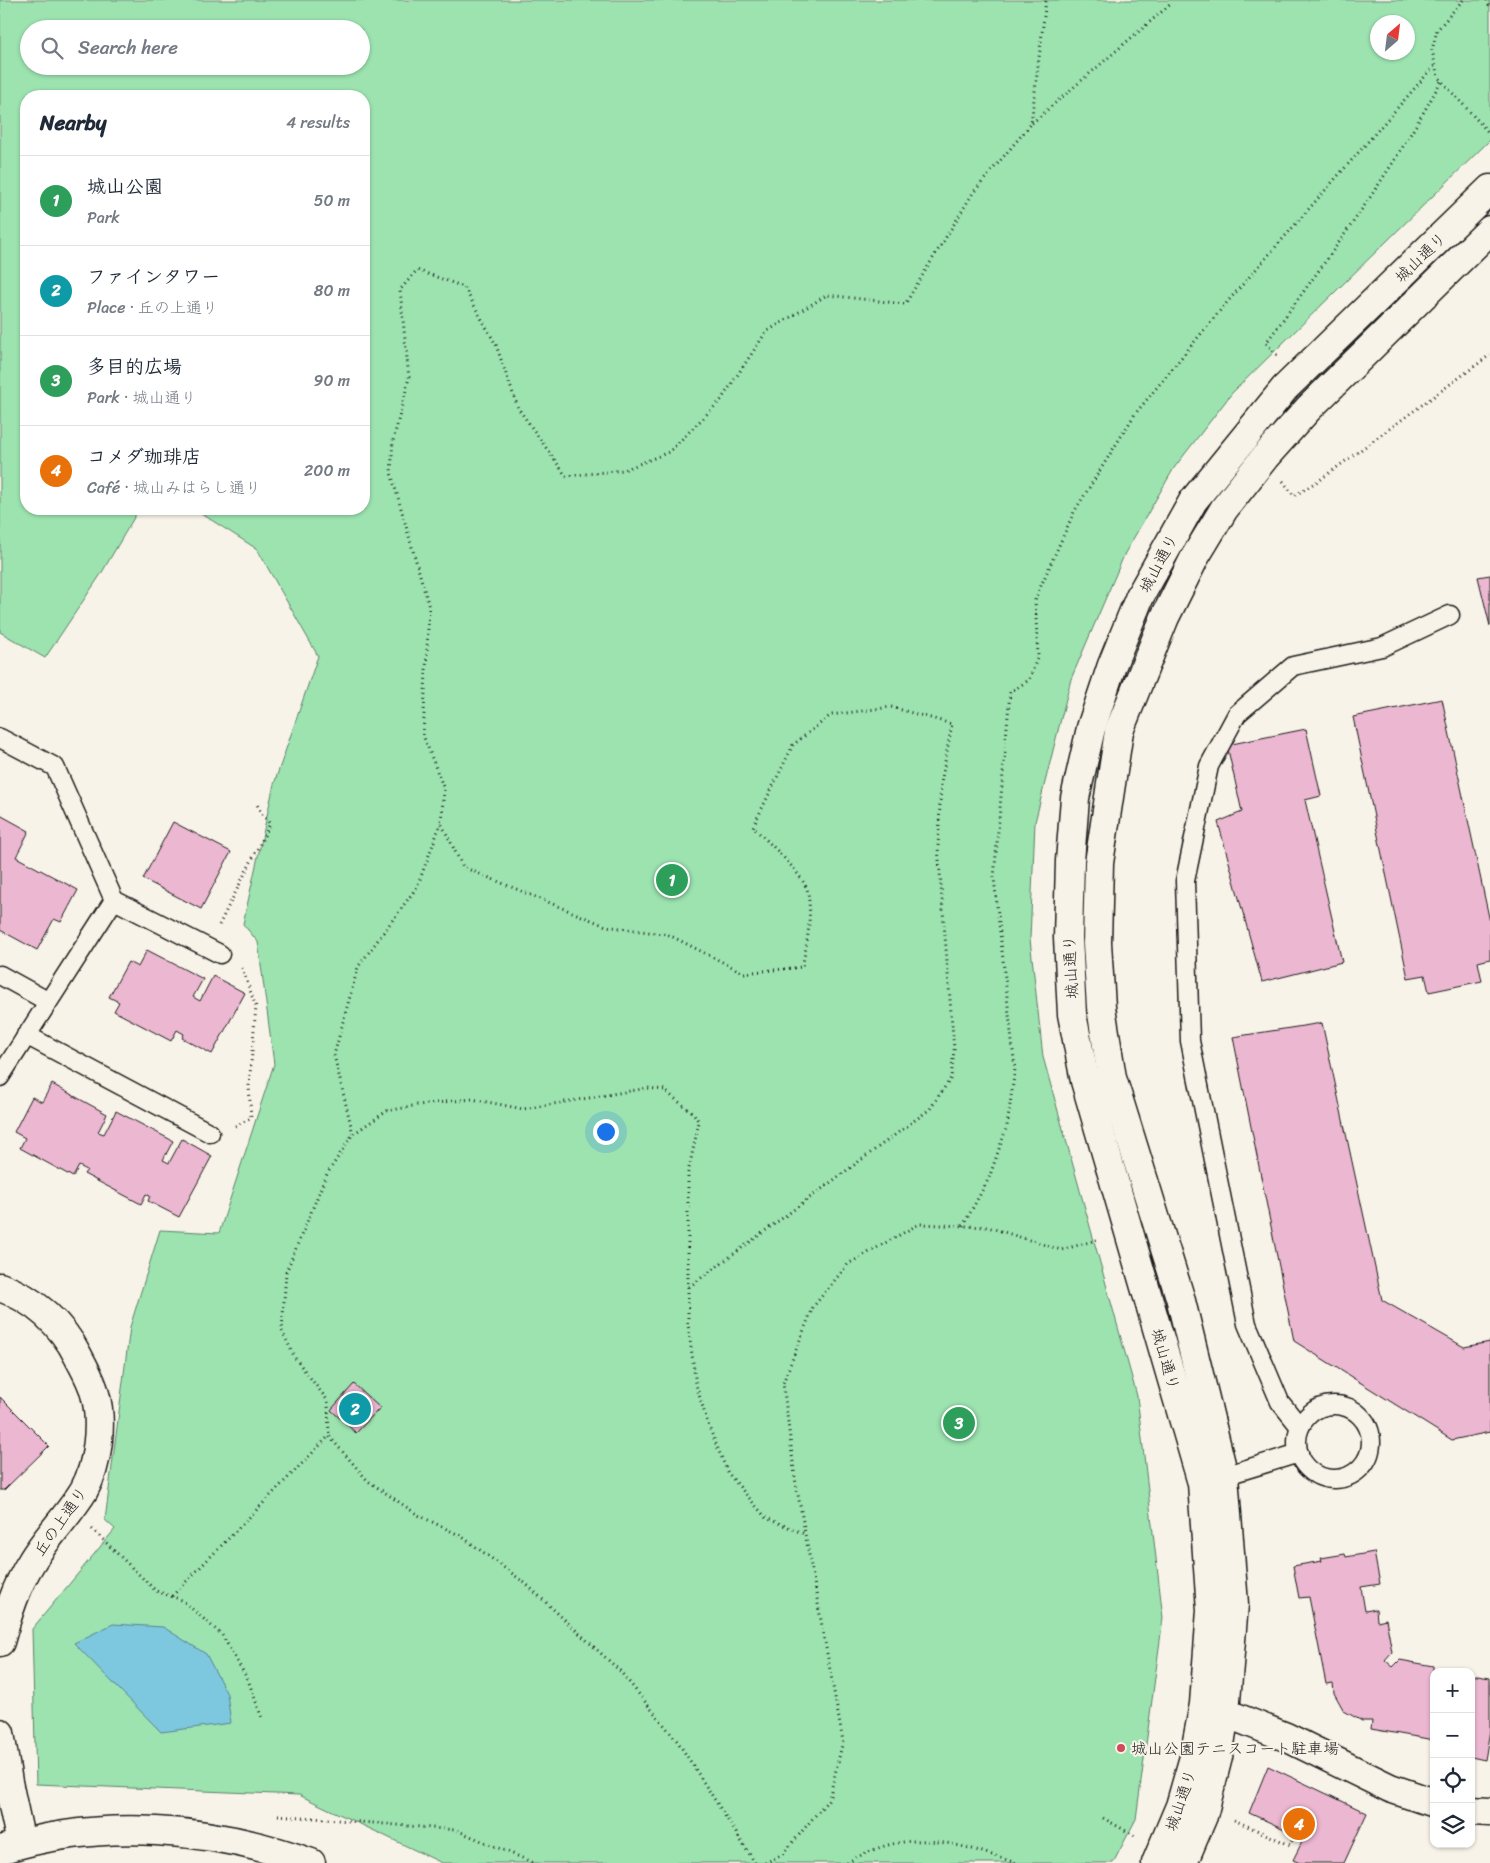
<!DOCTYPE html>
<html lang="en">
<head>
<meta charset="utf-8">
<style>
	body { margin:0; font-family:Sriracha,"Klee One",sans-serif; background:#f2f2f3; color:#1f2937 }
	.controls { position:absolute; right:15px; bottom:15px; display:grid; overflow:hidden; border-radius:10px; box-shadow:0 1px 4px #0004 }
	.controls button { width:45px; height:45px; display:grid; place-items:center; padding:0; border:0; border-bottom:1px solid #e0e1e3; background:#fff; color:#1f2937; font:25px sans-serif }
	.compass { position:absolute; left:1370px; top:15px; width:45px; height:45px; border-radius:50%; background:#fff; box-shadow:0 1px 4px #0004; rotate:28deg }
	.you { position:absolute; left:605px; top:1131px; width:18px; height:18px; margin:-12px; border:4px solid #fff; border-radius:50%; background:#1a73e8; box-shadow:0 0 0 8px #1a73e833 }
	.badge { display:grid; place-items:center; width:32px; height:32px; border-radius:50%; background:#d1495b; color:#fff; font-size:16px; font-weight:700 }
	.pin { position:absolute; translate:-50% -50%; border:2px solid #fff; box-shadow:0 1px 5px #0006 }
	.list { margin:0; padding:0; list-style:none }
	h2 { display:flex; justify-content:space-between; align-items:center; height:65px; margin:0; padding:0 20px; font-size:21px }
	h2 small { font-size:16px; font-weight:400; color:#747a83 }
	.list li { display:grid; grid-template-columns:32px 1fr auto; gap:15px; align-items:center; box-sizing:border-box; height:90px; padding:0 20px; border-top:1px solid #e0e1e3 }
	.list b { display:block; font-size:19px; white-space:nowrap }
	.list p { margin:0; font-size:16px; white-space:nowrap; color:#747a83 }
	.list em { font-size:16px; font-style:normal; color:#747a83 }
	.icon { flex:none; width:28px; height:28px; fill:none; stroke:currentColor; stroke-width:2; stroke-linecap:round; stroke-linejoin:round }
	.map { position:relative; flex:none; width:1490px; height:1863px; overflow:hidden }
	.search { position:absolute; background:#fff; box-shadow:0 1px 4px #0004; left:20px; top:20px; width:350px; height:55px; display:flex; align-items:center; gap:12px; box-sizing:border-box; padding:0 18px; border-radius:28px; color:#747a83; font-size:19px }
	.panel { position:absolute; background:#fff; box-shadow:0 1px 4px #0004; left:20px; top:90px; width:350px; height:425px; border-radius:20px }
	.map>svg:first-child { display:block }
	.green { fill:#9ce3b0; stroke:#5c8066; fill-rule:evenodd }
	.water { fill:#7ec8df; stroke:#578391 }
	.building { fill:#ecb7d1; stroke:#1c1c1c }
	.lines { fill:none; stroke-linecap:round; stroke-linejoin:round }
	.service-casing { stroke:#1c1c1c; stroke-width:21 }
	.tertiary-casing { stroke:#1c1c1c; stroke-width:31 }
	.path { stroke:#1c1c1c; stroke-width:3; stroke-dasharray:1 4; stroke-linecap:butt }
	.service { stroke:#f7f3e8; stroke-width:18 }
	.tertiary { stroke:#f7f3e8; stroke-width:28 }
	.poi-dot { fill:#d1495b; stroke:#f7f3e8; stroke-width:2 }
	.labels { text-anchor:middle; stroke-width:4; stroke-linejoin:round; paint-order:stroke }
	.street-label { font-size:16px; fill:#1c1c1c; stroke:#f7f3e8 }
	.poi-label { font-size:16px; fill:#1c1c1c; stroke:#f7f3e8; text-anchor:start }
</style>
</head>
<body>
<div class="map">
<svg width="1490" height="1863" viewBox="0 0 1490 1863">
	<rect width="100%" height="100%" fill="#f7f3e8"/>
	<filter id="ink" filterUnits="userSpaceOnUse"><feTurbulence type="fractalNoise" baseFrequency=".02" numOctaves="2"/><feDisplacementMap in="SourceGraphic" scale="10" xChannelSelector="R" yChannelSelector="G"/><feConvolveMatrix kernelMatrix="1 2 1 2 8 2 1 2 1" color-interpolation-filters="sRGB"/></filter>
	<g filter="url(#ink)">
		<!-- green -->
		<path class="green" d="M0,0H1490V140L1232,393L1174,468L1125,553L1071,679L1035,822L1030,939L1043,1057L1137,1396L1163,1618L1136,1819L1113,1863H442L299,1795L36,1784L32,1629L115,1529L105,1520L130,1327L160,1230L219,1233L274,1064L258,942L243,924L274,784L318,656L257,549L194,509H364V96H26V509H139L101,574L45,658L0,632ZM1378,22H1408V52H1378ZM29,29H361V66H29Z"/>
		<!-- water -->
		<polygon class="water" points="113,1624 163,1627 206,1654 227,1694 231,1723 161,1732 74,1643"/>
		<!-- building -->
		<g class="building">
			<polygon points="1490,575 1490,626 1478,577"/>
			<polygon points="1442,699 1490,922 1490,959 1478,962 1482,981 1429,992 1425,975 1408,978 1353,717"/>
			<polygon points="1306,729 1321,796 1305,800 1342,962 1262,982 1218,822 1242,812 1227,745"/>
			<polygon points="0,815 29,831 16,857 78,890 61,922 54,919 37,950 0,930"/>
			<polygon points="173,822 231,852 201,909 143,879"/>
			<polygon points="147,950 203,979 193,997 200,1001 213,976 245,993 212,1054 182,1038 184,1034 177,1030 171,1041 114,1011 119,1002 109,997 128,962 138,967"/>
			<polygon points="1322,1023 1382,1300 1464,1347 1490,1342 1490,1432 1452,1440 1294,1341 1233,1037"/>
			<polygon points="52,1084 107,1114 98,1132 104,1134 116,1111 173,1141 163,1160 169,1163 182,1139 212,1156 179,1217 148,1201 150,1196 146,1194 141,1204 84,1174 87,1170 79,1166 73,1177 20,1148 25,1138 14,1132 32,1097 42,1102"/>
			<polygon points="354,1384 380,1408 356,1433 331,1410"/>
			<polygon points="0,1397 49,1446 4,1490 0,1490"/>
			<polygon points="1374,1552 1380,1584 1361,1587 1365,1611 1376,1609 1377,1621 1386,1619 1392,1652 1385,1660 1393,1667 1400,1660 1433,1666 1434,1740 1371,1729 1372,1721 1362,1721 1344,1711 1334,1693 1333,1683 1326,1684 1309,1597 1299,1598 1293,1566 1322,1561 1321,1558 1345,1554 1346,1557"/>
			<polygon points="1471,1675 1490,1678 1490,1730 1485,1760 1471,1757"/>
			<polygon points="1268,1766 1367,1813 1344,1863 1300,1863 1293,1860 1304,1838 1249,1813"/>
		</g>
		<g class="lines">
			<!-- service casing -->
			<g class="service-casing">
				<g id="service">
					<polyline points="0,738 55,767 114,900 220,954"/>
					<polyline points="0,975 47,1001"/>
					<polyline points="26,1035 210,1133"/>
					<polyline points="0,1077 114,900"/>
					<circle cx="1334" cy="1442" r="37"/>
					<polyline points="1300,1427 1280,1402 1247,1324 1190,1041 1185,881 1209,766 1237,714 1293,666 1382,647 1450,615"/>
					<polyline points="1224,1476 1299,1453"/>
				</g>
			</g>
			<!-- tertiary casing -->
			<g class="tertiary-casing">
				<g id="tertiary">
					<path d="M0,1287C34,1299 62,1324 78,1356C84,1368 92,1381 95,1394C103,1422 98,1465 84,1490C69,1515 47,1536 32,1561C16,1586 8,1613 0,1642"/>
					<polyline points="1208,1706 1286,1737 1390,1788 1434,1803"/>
					<polyline points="0,1733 8,1782 21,1843"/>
					<polyline points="1471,1811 1490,1812"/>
					<path d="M0,1850C100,1818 213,1827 311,1863"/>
					<polyline points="1156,1863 1180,1806 1194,1757 1204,1704 1211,1610 1202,1483 1085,1081 1072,1014 1068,938 1070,861 1075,798 1091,728 1112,665 1140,596 1193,501 1285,388 1490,189"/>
					<polyline points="1183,1863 1203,1816 1218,1757 1225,1713 1234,1604 1224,1476 1180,1297 1112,1078 1101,1007 1097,943 1099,863 1119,731 1165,617 1195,557 1224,509 1265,457 1308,409 1490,230"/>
				</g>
			</g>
			<!-- path -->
			<g class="path">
				<polyline points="1463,0 1437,30 1432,50 1438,77 1490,134"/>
				<polyline points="1487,0 1490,8"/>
				<polyline points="1032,123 1172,3"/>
				<path d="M1277,355L1266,343C1328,258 1391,174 1441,81"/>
				<polyline points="1283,481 1294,496 1321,479 1490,355"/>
				<polyline points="219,925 270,824 261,813 256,802"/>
				<polyline points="235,1126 251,1118 249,1086 256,1007 242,968"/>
				<polyline points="353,1134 334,1055 358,967 417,887 441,823"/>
				<polyline points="963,1226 989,1178 1007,1126 1015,1069 994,878 1010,692 1029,680 1038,656 1035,599 1074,512 1135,414 1223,307 1435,65"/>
				<path d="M689,1287L930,1109L951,1078L954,1050L938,847L941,783L952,724L891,707L831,715L793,745L753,827C767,841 805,875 808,893C812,917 807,944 802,967L744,973L669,935L606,926L463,867L441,823L444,789L423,735L429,607L391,473L393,441L409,378L400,290L417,270L464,287L496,345L518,408L566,476L624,470L669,452L721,400L766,332L827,295L905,304L973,193L1031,124L1046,0"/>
				<polyline points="92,1529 156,1591 182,1600 222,1635 248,1680 262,1718"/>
				<polyline points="172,1596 329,1436"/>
				<polyline points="278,1815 456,1830 534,1863"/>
				<polyline points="1103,1818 1135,1836"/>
				<polyline points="1234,1820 1290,1845 1295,1834"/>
				<polyline points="755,1863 678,1742 620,1671 525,1583 461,1536 418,1515 368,1481 329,1436 328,1401 295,1358 282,1331 286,1272 327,1174 353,1134 387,1111 418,1105 472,1099 523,1109 648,1088 664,1090 694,1114 699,1122 688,1173 688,1324 696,1385 709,1427 728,1473 766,1518 805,1534"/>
				<polyline points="765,1863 783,1854 829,1799 843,1741 795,1478 783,1383 813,1307 848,1264 919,1224 988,1227 1061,1250 1100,1239"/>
				<path d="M847,1863C908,1826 954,1842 1016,1863"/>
			</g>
			<!-- service -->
			<use href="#service" class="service"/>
			<!-- tertiary -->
			<use href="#tertiary" class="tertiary"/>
		</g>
	</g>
	<!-- markers -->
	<circle class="poi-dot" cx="1121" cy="1748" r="5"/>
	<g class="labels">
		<!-- street labels -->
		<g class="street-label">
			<text transform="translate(1420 257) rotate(-44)" y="6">城山通り</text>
			<text transform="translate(1158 563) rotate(-62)" y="6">城山通り</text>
			<text transform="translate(1070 967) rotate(-93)" y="6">城山通り</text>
			<text transform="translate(1166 1359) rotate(74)" y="6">城山通り</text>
			<text transform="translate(60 1521) rotate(-55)" y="6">丘の上通り</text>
			<text transform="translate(1180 1800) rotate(-71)" y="6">城山通り</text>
		</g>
		<!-- poi labels -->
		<g class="poi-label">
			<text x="1131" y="1754">城山公園テニスコート駐車場</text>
		</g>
	</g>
</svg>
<div class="controls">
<button>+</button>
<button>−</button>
<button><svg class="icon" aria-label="locate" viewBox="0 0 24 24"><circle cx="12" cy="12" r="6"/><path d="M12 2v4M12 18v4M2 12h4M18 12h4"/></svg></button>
<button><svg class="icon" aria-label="layers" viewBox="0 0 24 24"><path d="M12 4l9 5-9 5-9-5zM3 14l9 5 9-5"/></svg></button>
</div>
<svg class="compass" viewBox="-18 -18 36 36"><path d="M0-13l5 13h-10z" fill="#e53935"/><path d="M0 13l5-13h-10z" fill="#747a83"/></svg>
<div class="you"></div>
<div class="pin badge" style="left:672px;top:880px;background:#2e9e5b">1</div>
<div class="pin badge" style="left:355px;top:1409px;background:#0f9aa8">2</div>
<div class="pin badge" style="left:959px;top:1423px;background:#2e9e5b">3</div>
<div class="pin badge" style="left:1299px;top:1824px;background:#e8710a">4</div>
<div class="search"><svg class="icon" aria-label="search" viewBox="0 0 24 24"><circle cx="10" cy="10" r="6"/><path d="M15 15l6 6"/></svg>Search here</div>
<section class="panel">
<h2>Nearby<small>4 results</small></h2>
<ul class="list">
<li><span class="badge" style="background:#2e9e5b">1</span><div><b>城山公園</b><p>Park</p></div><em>50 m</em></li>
<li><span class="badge" style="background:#0f9aa8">2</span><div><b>ファインタワー</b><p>Place · 丘の上通り</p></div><em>80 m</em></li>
<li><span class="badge" style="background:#2e9e5b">3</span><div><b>多目的広場</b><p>Park · 城山通り</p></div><em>90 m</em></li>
<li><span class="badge" style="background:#e8710a">4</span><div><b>コメダ珈琲店</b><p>Café · 城山みはらし通り</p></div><em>200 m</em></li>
</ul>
</section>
</div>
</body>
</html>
